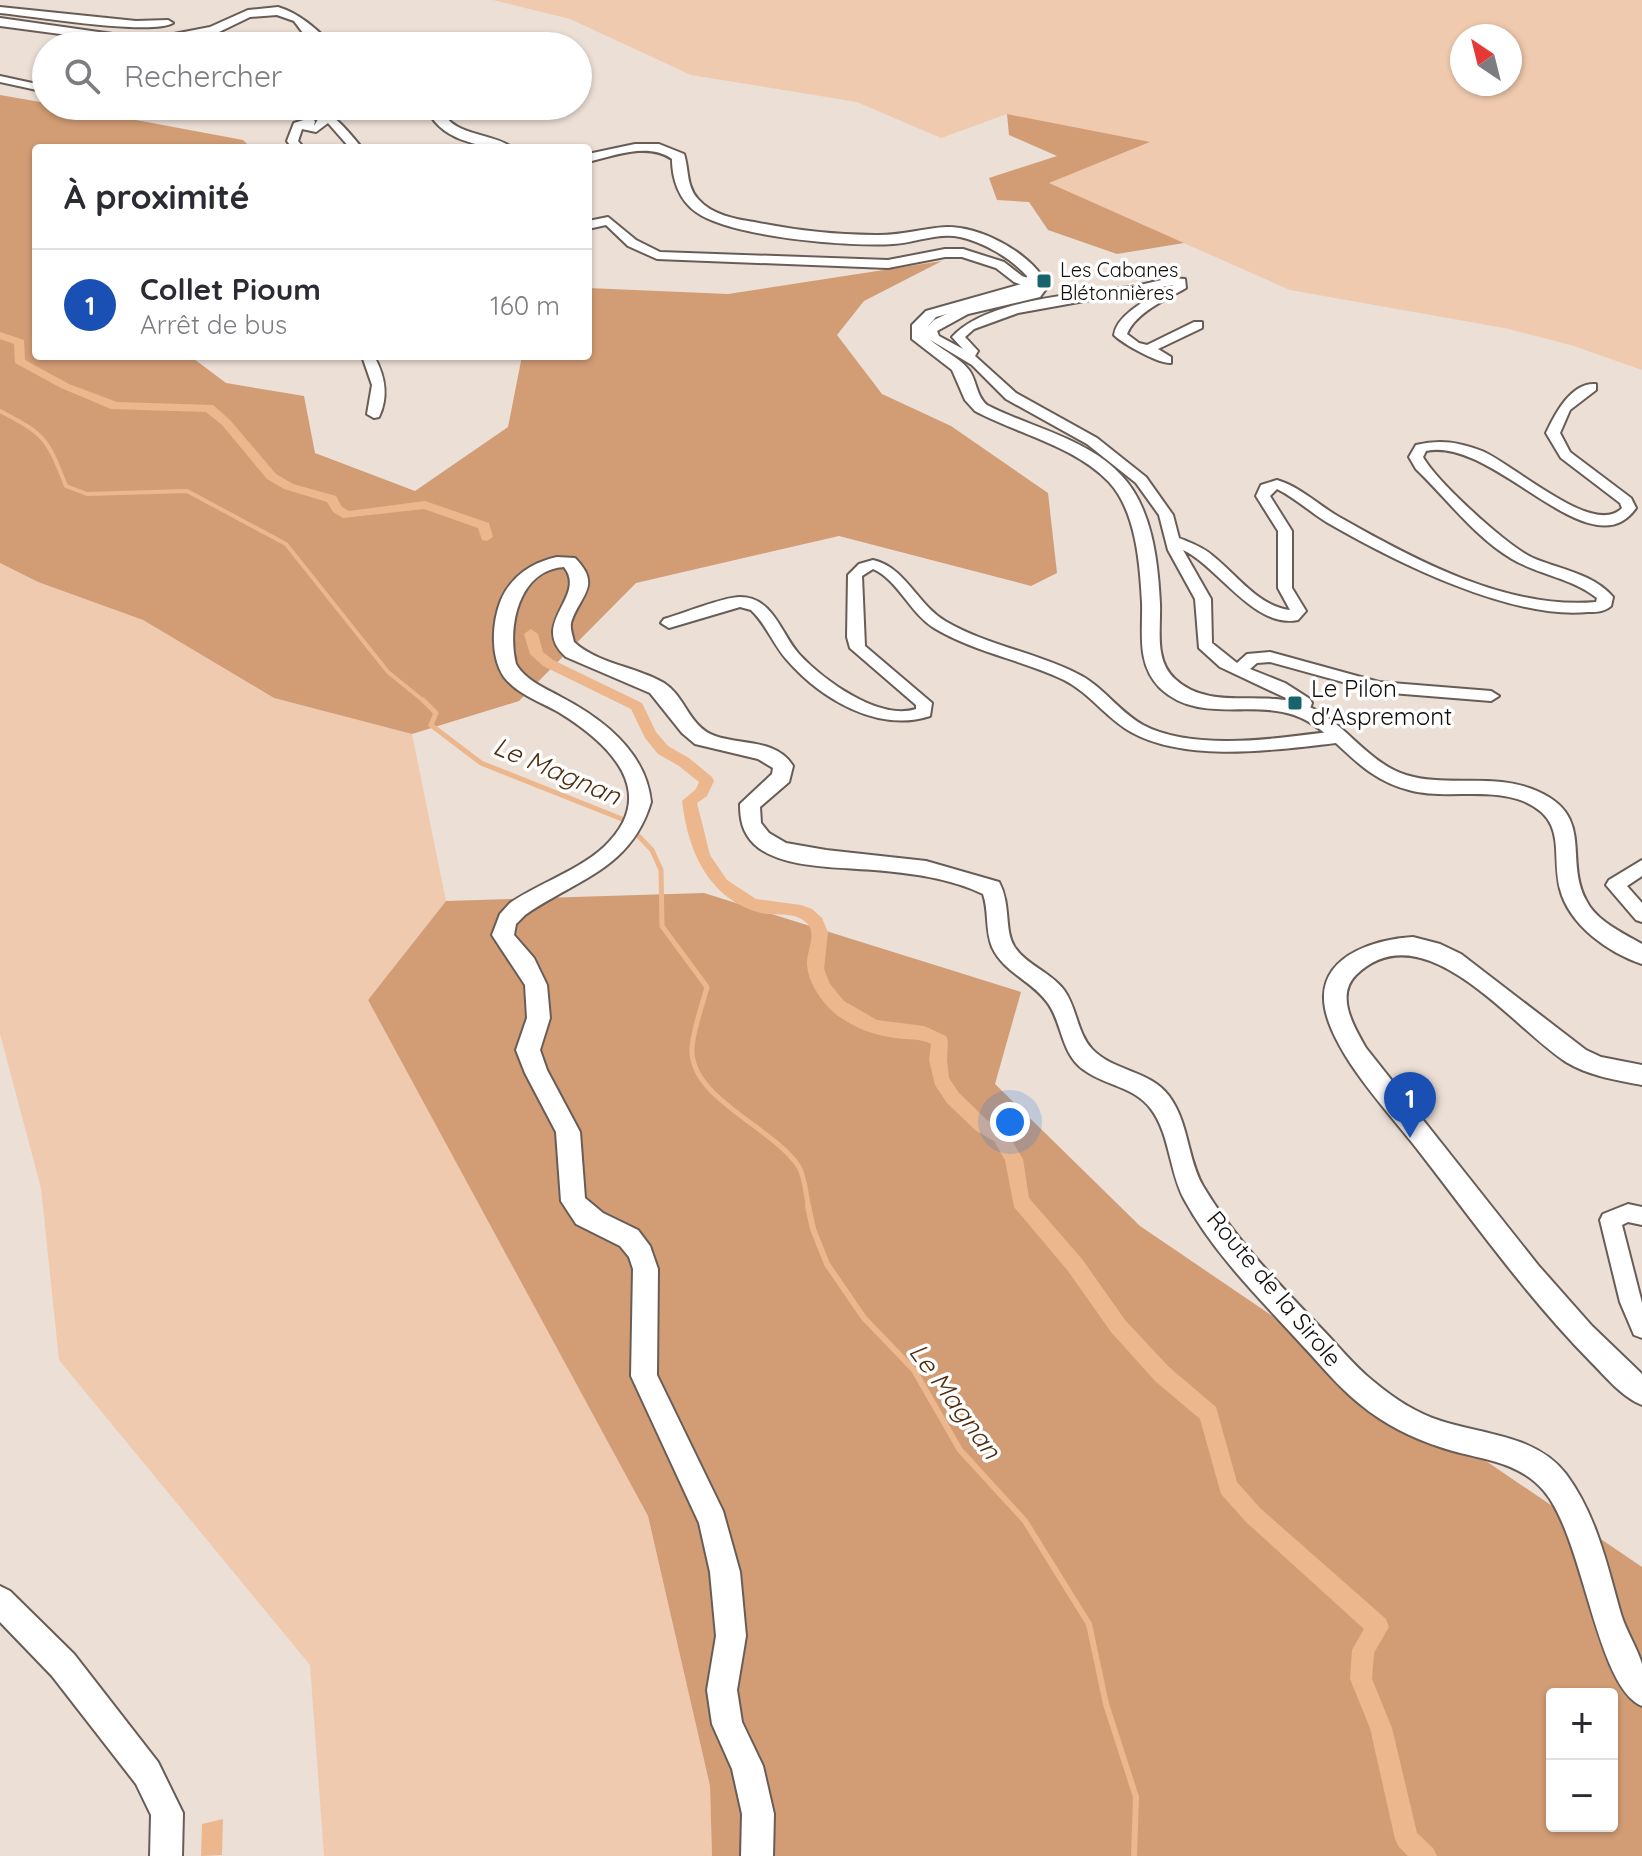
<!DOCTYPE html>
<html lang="fr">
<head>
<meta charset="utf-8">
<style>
	body { margin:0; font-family:Quicksand,sans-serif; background:#f2f2f3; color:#2b2b33 }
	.controls { position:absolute; right:24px; bottom:24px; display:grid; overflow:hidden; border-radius:8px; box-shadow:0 2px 6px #0004 }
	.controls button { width:72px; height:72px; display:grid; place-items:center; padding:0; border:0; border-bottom:2px solid #e1e1e2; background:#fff; color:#2b2b33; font:40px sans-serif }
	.compass { position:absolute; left:1450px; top:24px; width:72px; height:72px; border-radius:50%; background:#fff; box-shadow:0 2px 6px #0004; rotate:325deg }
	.you { position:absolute; left:1010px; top:1122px; width:28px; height:28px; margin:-20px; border:6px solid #fff; border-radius:50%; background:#1a73e8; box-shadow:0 0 0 12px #1a73e833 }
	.badge { display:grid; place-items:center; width:52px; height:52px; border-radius:50%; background:#1a73e8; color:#fff; font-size:26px; font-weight:700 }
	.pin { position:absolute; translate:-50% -66px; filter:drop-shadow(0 2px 4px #0008) }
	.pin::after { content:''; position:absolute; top:42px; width:28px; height:24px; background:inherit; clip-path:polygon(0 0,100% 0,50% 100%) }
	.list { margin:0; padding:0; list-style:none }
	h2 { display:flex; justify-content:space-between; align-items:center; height:104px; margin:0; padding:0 32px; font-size:34px }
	h2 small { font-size:26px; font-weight:400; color:#7c7c81 }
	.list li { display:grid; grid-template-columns:52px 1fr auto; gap:24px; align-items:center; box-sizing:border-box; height:112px; padding:0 32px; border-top:2px solid #e1e1e2 }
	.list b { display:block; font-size:30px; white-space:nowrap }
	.list p { margin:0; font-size:26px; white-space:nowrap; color:#7c7c81 }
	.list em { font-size:26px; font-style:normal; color:#7c7c81 }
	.icon { flex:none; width:44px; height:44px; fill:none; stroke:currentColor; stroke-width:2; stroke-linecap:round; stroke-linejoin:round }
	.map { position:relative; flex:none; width:1642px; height:1856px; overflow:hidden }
	.search { position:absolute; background:#fff; box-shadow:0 2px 6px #0004; left:32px; top:32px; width:560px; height:88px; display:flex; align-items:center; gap:20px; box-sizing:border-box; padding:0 28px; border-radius:44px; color:#7c7c81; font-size:30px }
	.panel { position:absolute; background:#fff; box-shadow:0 2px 6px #0004; left:32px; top:144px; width:560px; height:216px; border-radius:8px }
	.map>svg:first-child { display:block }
	.green { fill:#f0caae; fill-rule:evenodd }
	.forest { fill:#d29d75; fill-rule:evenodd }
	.water { fill:#edb78e }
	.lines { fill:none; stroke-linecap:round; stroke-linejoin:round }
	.stream-far2 { stroke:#edb78e; stroke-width:4 }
	.stream-far1 { stroke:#edb78e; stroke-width:5 }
	.stream { stroke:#edb78e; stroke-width:6 }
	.canal { fill:#edb78e; fill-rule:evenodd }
	.minor-casing { stroke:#685d56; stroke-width:4 }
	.tertiary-casing { stroke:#685d56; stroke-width:4 }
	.minor { fill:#fff; fill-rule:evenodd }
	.tertiary { fill:#fff; fill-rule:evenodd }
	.poi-dot { fill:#17646d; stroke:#fff; stroke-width:3 }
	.labels { text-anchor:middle; stroke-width:7; stroke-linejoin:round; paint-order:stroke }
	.far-poi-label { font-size:20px; fill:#130f0c; stroke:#fff; text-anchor:start }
	.poi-label { font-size:24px; fill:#130f0c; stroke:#fff; text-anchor:start }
	.street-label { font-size:24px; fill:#130f0c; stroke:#fff }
	.water-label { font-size:26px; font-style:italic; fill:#502d0e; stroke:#fff }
</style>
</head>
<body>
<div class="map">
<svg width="1642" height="1856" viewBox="0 0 1642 1856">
	<rect width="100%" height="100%" fill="#ecdfd6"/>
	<!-- green -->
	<g class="green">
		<path d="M493,0H1642V370L1571,345L1504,328L1290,290L1048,183L1148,143L1007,114L941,138L857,102L691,75L570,19ZM1462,36H1510V84H1462Z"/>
		<polygon points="0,563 38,582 143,620 274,698 412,734 446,901 368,1000 648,1516 710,1786 712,1856 324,1856 310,1665 59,1360 41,1188 0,1034"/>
	</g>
	<!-- forest -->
	<g class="forest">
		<polygon points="0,95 46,103 46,106 61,106 243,140 251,148 36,148 36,356 190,356 226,383 304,396 315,453 415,491 508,427 522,356 588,356 588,288 728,294 942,261 864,301 837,335 882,394 951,426 1048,493 1057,573 1031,586 839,536 636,583 519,701 412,734 274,698 143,620 38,582 0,563"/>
		<polygon points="1007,114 1150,142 1049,183 1184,243 1117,254 1048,230 1029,202 997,200 989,178 1057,156 1009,135"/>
		<path d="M704,893L1021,992L995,1084L1140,1226L1642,1567V1856H712L710,1786L648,1516L368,1000L446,901ZM1552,1694H1612V1826H1552Z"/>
	</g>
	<!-- water -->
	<polygon class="water" points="223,1819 222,1855 201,1856 202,1824"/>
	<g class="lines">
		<!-- stream-far2 -->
		<path class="stream-far2" d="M0,411C46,435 47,438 66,486L87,494L187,491L286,544L388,672L425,702"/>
		<!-- stream-far1 -->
		<path class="stream-far1" d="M423,700L436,713L431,725L481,763L622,819L652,850L661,870L662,926L707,987C702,1006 694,1027 692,1047C688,1098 774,1127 799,1167C805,1177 806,1196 809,1208"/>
		<!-- stream -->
		<polyline class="stream" points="808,1206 813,1229 827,1264 864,1318 914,1370 960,1450 1025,1521 1089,1624 1106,1704 1136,1797 1134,1856"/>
		<!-- canal -->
		<g class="canal">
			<polygon points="0,332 24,340 25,360 69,384 117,402 213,405 230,420 276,474 293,484 336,496 342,507 349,511 425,501 489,523 493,537 487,541 482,540 478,528 424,509 343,518 333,512 327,502 284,489 267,479 222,425 206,412 111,409 61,388 15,363 14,344 0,339"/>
			<path d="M531,629L538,634L543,652L553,660L642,703L656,732L668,746L689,758L712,777L714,781L707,796L697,803L710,855L727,880L756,899L801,905L812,909L822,918L828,932L824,969L830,984L844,1001L877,1020L924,1026L946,1036L948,1041L947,1060L949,1078L959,1093L987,1120L1006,1131L1023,1159L1029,1198L1082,1259L1125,1320L1169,1367L1216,1407L1237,1482L1260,1508L1386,1619L1389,1627L1374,1653L1372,1679L1392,1728L1417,1833L1433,1848L1437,1856H1408L1399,1847L1395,1839L1370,1728L1350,1679L1352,1650L1364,1629L1246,1522L1221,1494L1200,1419L1155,1381L1111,1332L1068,1271L1014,1207L1005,1160L994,1141L975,1130L947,1103L935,1085L929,1060L931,1044C920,1038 908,1040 895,1038C872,1035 846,1025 829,1008C819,997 808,981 807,965C806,949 820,931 803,920C792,912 774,916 761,913C708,899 688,851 682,801L696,789L699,782L679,766L658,754L645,738L631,709L543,666L530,654L524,634Z"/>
		</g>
		<!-- minor casing -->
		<g class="minor-casing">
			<g id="minor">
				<path d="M0,7L136,21L168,20L173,23C151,36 32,16 0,13Z"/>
				<polygon points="460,38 493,46 422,46"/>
				<polygon points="352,43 359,44 360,46 347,46"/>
				<polygon points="0,76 46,86 46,92 0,82"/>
				<path d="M275,106C325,106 330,109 362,148H350L328,123L316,132L302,129L298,141L304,148H292L287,141L294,123L310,118L315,121L314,126L320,116Z"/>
				<path d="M608,217L636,240L660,252L888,260L945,249H963L1004,262L1022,276L1042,283L1046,289L1040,297L968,314L937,331L939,336L963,349L952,337C986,299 1080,294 1129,287C1144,285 1158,280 1172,278L1185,279L1186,288C1167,299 1135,313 1127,334L1139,343L1147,345L1194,322H1202V328L1158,349L1171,357V363C1159,364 1123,344 1114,335C1117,312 1155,296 1173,285L1018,313L974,329L965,337L978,351L975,356L1016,393L1097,438L1146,477L1173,515L1179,538C1191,543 1203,547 1213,556C1237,575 1258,606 1290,610L1278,588V531L1256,496L1261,485L1277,480C1301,487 1319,506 1341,518C1415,560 1508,610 1596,602L1597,598C1572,578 1539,575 1512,559C1475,537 1447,499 1416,469L1409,457L1416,445C1440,439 1459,442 1482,451C1515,465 1594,538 1622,508L1620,503L1561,458L1546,433C1555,414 1571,382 1596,384V390L1570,410L1560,433L1570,452L1631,498L1636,508C1591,573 1494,436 1426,451L1423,457C1437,482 1505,544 1531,557C1557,569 1593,573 1613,597L1611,606C1604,612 1597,612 1588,612C1511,620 1394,561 1328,523C1310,512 1295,498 1277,489L1270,496L1292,531V588L1306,611L1298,620C1254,629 1219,567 1183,550L1211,599L1212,643L1237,663L1247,654L1270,652L1379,682L1491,691L1499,696L1491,701L1379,692L1270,662L1257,663L1250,669L1285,683L1310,699L1312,703L1308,714H1296L1295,705L1286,698L1220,667L1199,648L1195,599L1168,550L1159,515L1136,483L1087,444L1006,399L972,365L927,338V327L934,320L959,308L1034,289L1014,282L996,268L962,257H945L888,268L657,259L628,246L606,225L588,229V221Z"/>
				<path d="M362,356H374C385,376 389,396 379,417L374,418L367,414L372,385Z"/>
				<path d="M873,560C905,567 917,604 945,621C986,645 1034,652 1076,673C1102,685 1118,711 1143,725C1194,752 1281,738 1336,731L1344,737L1336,743C1275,750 1187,763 1131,732C1106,718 1090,693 1064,680C1022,660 974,652 934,628C910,613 898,580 873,569L862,576L865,646L932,703L930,716C878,733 821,699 787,660C773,644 766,624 751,610L740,607L669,628L661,623L664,619C682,614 723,597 740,597C773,597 781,634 799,654C823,680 879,721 916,709V705L850,648L847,637L848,575L859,564Z"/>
				<polygon points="1642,860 1642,876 1627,886 1642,903 1642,922 1636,920 1606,885 1609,880"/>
				<polygon points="1628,1204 1642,1207 1642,1225 1628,1222 1622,1225 1642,1303 1642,1338 1634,1335 1620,1302 1600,1220 1603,1214"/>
			</g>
		</g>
		<!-- tertiary casing -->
		<g class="tertiary-casing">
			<g id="tertiary">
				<path d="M278,7C301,14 317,30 334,46H320L306,37L294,21L277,15L250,17L217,33L151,46L0,26V18L148,39L210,27L248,10Z"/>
				<path d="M426,106H440C451,138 490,131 513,148C481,148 438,140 426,106Z"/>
				<path d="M635,144H659L684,154C689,169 686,186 698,199C712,215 735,219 754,222C793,230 834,235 875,235C900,236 923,228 947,227C981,227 1023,250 1042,276L1037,289L936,317L928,326V338C941,350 958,356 969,370C977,381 976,396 987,405C1029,427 1086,438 1120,474C1152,506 1158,561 1160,604C1161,629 1154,660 1175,679C1209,711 1261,690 1302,704C1343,718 1365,762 1406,775C1449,788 1495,772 1537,791C1595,816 1564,859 1586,900C1596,921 1623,933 1642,944V964C1609,953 1569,925 1560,889C1551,852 1568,820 1523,801C1487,787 1445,800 1409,790C1353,776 1337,730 1294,715C1250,700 1198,724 1160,688C1136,664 1143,632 1142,602C1140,564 1136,511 1109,482C1075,446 1018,434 975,411L965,400L952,370L912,339V325L926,311L1025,283L1027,276C1011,258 983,242 960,237C938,232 915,243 893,244C850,247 730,237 696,212C679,200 672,179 672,159C648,142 614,156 588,162V154Z"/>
				<path d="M557,557L575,558C603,586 579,596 571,623C570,629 573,637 574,642C598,664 637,667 664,683C685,696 689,727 715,736C740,745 777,739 793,766L789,782L760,807L761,823L769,833L786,843L826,850L926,861L999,882C1011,904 1004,929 1014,946C1026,965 1051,972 1064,990C1077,1008 1077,1033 1092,1049C1114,1072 1150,1070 1169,1096C1189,1123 1187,1158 1203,1186C1234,1238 1277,1282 1318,1325C1337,1344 1353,1365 1373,1381C1393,1398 1416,1413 1441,1421C1484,1435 1536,1435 1566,1474C1597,1516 1607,1565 1621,1614C1626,1631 1637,1647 1642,1664C1642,1676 1642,1694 1642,1706C1596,1687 1584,1538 1544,1491C1517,1459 1477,1460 1440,1447C1412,1438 1384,1424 1361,1405C1338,1387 1321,1365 1302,1345C1260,1299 1214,1254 1184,1199C1169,1171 1170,1134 1151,1109C1134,1086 1105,1086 1084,1070C1060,1053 1063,1023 1047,1002C1031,980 1004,973 992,947C985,930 989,911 983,894C950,878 910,873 874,870C840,867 780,869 754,844C742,832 740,819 740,804L772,774L773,768L758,759L695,744L682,733L650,693L566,657C528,623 588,597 564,567C518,570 507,628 516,664C526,681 545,688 561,697C603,719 646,752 651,802C631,869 577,879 525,915L516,924L514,935L534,958L547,985L550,1018L540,1050L547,1070L580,1132L585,1198L603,1213L638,1230L650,1246L658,1269L657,1375L723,1511L740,1572L746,1636L737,1690L742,1722L763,1766L774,1814L773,1856H741L742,1814L732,1769L712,1724L707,1690L716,1636L710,1572L699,1523L631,1376L633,1269L629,1257L620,1246L576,1224L561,1201L556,1132L525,1073L516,1050L527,1018L525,985L492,935L500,914L510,903C539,883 578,871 604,847C661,793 610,744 560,713C541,702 518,695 504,677C490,657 492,622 501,600C511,576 533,562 557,557Z"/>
				<path d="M1413,937L1440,944L1461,954L1586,1050L1601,1057L1642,1065V1085C1616,1080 1589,1076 1566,1062C1512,1027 1424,909 1356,975C1335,996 1354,1027 1366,1048L1538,1265L1592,1326L1642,1374V1405C1622,1397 1606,1377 1591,1362C1528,1298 1476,1225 1421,1154C1398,1124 1371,1095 1350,1063C1338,1044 1323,1018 1324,995C1326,953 1379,939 1413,937Z"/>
				<polygon points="0,1586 10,1591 74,1654 158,1762 183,1813 182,1856 150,1856 151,1815 136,1784 52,1676 0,1622"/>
			</g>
		</g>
		<!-- minor -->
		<use href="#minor" class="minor"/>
		<!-- tertiary -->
		<use href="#tertiary" class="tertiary"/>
	</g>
	<!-- markers -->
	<g class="poi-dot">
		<rect x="1036" y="273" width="16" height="16" rx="4"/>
		<rect x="1287" y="695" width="16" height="16" rx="4"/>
	</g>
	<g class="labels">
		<!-- far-poi labels -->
		<g class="far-poi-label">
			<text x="1060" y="277">Les Cabanes<tspan x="1060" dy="23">Blétonnières</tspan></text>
		</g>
		<!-- poi labels -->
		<g class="poi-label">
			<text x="1311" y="697">Le Pilon<tspan x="1311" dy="28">d'Aspremont</tspan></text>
		</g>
		<!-- street labels -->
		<g class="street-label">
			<text transform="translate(1274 1289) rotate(50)" y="8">Route de la Sirole</text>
		</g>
		<!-- water labels -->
		<g class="water-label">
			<text transform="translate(557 771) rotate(23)" y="9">Le Magnan</text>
			<text transform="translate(955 1401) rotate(54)" y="9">Le Magnan</text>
		</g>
	</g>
</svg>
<div class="controls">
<button>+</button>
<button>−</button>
</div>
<svg class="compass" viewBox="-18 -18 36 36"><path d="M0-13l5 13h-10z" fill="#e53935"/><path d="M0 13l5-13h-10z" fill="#7c7c81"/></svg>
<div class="you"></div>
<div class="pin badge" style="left:1410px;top:1138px;background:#1a4fb4">1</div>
<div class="search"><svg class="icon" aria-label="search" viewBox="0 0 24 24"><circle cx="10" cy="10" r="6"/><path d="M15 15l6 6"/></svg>Rechercher</div>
<section class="panel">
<h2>À proximité<small></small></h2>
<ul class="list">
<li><span class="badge" style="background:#1a4fb4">1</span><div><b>Collet Pioum</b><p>Arrêt de bus</p></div><em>160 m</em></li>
</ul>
</section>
</div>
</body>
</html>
